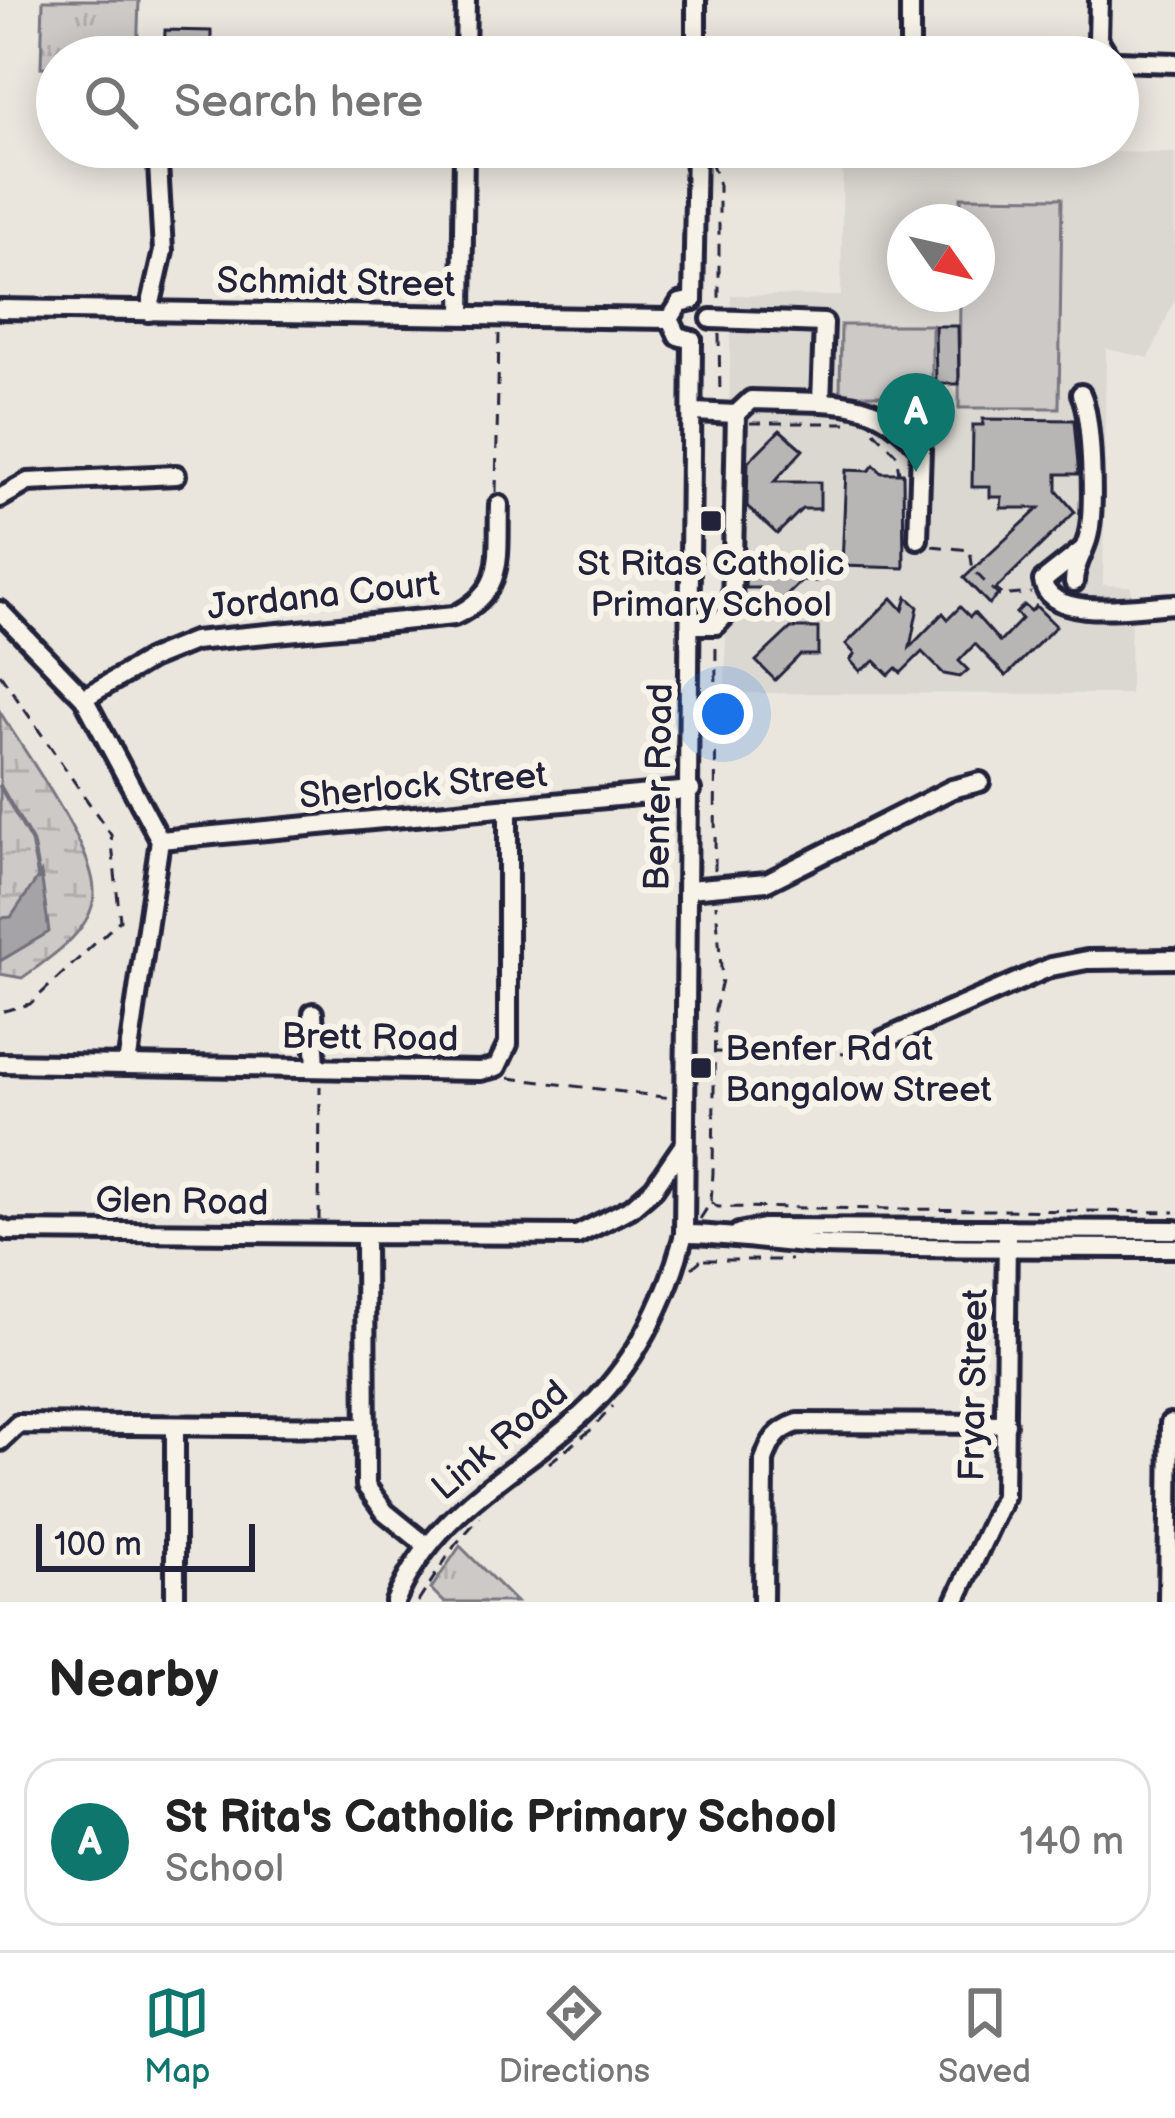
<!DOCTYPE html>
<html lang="en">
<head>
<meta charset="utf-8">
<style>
	body { margin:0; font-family:"Balsamiq Sans",sans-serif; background:#f2f2f2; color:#222 }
	.compass { position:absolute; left:887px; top:204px; width:108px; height:108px; border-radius:50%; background:#fff; box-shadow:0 6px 30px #0003; rotate:124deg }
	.scale { position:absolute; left:36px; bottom:30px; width:219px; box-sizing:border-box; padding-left:12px; border:6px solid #22223b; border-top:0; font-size:33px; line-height:42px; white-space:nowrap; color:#22223b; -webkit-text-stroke:9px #f7f3e8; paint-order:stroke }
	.you { position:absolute; left:723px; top:714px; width:42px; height:42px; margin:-30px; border:9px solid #fff; border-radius:50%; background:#1a73e8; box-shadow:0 0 0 18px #1a73e833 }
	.badge { display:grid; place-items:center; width:78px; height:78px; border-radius:50%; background:#0f766e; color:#fff; font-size:39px; font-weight:700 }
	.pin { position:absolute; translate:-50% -99px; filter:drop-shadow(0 3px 6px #0008) }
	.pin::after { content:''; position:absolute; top:63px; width:42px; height:36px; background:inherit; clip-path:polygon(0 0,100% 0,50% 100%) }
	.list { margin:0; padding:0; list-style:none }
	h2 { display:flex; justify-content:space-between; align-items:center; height:156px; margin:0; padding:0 48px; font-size:51px }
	h2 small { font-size:39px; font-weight:400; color:#767676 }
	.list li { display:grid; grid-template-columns:78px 1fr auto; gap:36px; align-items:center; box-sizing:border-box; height:168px; margin:0 24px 24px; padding:0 24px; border:3px solid #e0e0e0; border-radius:36px }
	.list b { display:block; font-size:45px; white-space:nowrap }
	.list p { margin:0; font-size:39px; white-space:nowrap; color:#767676 }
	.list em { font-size:39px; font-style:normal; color:#767676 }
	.icon { flex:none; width:66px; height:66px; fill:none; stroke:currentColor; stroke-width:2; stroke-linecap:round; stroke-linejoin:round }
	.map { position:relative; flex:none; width:1175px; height:1602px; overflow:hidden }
	.search { position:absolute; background:#fff; box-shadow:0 6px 30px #0003; left:36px; right:36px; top:36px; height:132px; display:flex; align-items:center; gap:30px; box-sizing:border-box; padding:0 42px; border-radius:66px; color:#767676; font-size:45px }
	.sheet { height:348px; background:#fff }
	nav { display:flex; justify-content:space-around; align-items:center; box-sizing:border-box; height:168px; border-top:3px solid #e0e0e0; background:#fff; font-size:33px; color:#767676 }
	nav a { display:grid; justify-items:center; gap:6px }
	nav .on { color:#0f766e }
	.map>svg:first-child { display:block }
	.built { fill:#dbd8d2; fill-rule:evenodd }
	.grass { fill:url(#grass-tufts); stroke:#787680; stroke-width:3 }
	.wetland { fill:url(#wetland-marsh); stroke:#787680; stroke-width:3 }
	.pitch { fill:#cdc9c6; stroke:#787680; stroke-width:3 }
	.water { fill:#a6a3a6; stroke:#716f7b; stroke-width:3 }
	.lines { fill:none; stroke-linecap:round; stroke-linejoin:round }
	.stream { stroke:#716f7b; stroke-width:4.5 }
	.building { fill:#b8b6b5; stroke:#22223b; stroke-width:3 }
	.minor-casing { stroke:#22223b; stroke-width:26 }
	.path { stroke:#22223b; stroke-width:3; stroke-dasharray:12 9; stroke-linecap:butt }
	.minor { stroke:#f7f3e8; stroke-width:16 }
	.poi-dot { fill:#22223b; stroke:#f7f3e8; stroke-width:4.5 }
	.labels { text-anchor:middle; stroke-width:12; stroke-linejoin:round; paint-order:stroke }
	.street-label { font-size:36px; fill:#22223b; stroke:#f7f3e8 }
	.poi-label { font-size:36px; fill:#22223b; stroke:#f7f3e8 }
</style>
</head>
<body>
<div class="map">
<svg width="1175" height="1602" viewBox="0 0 1175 1602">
	<defs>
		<pattern id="grass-tufts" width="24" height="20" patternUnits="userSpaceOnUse" patternTransform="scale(3)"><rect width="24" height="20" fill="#cdc9c6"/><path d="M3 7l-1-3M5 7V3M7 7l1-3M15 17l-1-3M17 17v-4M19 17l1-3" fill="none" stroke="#b0acab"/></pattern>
		<pattern id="wetland-marsh" width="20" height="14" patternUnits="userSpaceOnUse" patternTransform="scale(3)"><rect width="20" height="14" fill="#cdc9c6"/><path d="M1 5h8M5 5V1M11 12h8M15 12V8" fill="none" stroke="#b0acab"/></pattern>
	</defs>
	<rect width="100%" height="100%" fill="#eae6de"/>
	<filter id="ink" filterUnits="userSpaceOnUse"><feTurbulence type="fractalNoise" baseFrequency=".00833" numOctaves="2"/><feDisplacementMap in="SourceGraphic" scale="24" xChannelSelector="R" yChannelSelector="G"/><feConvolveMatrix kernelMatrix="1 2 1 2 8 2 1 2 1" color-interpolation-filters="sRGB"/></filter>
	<g filter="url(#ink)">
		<!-- built -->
		<path class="built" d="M843,150L1175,153V299L1149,358L1106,349L1103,585L1131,586L1130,694L725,693L731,295L841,296ZM905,222H977V294H905Z"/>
		<!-- grass -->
		<g class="grass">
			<polygon points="43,0 139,0 137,57 57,57 57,68 41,67"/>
			<polygon points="460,1546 516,1602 444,1602 431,1589"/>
		</g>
		<!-- wetland -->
		<path class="wetland" d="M0,712C25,753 97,850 94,895C92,932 48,959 22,978L0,974Z"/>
		<!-- pitch -->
		<g class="pitch">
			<polygon points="961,197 1062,198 1059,408 959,408 960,294 977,294 977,222 961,222"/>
			<polygon points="841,325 932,325 932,395 840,395"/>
		</g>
		<!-- water -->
		<polygon class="water" points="41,873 49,932 0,961 0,918 11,917"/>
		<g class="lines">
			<!-- stream -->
			<polyline class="stream" points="0,786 32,842 39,879"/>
		</g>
		<!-- building -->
		<g class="building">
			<polygon points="165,30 211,31 211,57 164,57"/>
			<polygon points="935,326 958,326 959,384 936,384"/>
			<polygon points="983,419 1074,420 1078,465 1079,474 1057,474 1057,491 1075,512 996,589 1000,593 989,604 964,578 1039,508 1001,508 1002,497 990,497 990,487 972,487 973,425 983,425"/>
			<polygon points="780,430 803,450 774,482 820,482 820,509 802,509 777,534 747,506 748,462"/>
			<polygon points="874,465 882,473 903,473 904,568 842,566 846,470 869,471"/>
			<polygon points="790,555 820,556 819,581 802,581 776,606 759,588 745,588 746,566 779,566"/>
			<polygon points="907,597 918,607 910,647 943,613 948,619 960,607 970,617 974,613 1000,642 1022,619 1016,613 1024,605 1031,611 1036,606 1056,626 1006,676 975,644 959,661 968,670 960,677 944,674 922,652 901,673 896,668 889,675 875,661 860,671 850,660 855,654 846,644 892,598 903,610"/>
			<polygon points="791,628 818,628 818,655 800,655 775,680 756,661"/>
		</g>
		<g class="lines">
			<!-- minor casing -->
			<g class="minor-casing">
				<g id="minor">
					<polyline points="1099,0 1098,39 1109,57"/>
					<polyline points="910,52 910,0"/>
					<polyline points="465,57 466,0"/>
					<polyline points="696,57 696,0"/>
					<polyline points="1118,61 1175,63"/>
					<polyline points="693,300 696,147"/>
					<polyline points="0,309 670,319"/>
					<polyline points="149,312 163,251 157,147"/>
					<polyline points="462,315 464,147"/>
					<polyline points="692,340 678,336 670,319 680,303 693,300"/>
					<path d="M821,402C868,404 888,414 921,448L918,539"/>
					<polyline points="694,412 736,414"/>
					<polyline points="0,498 28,482 176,475"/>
					<path d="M1082,550L1043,581C1049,623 1143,605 1175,604"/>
					<path d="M1074,582C1074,565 1084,553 1088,537C1095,511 1092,417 1081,394"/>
					<polyline points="0,611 84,698 160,840 127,1065 0,1063"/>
					<polyline points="692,625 716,625 732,608 736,414 751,400 821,402 824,323 711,319"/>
					<path d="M84,698L150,659L194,641L454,616C507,591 497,556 499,505"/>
					<polyline points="160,840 691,790"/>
					<polyline points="689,889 767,882 952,789 980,782"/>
					<polyline points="313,1013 316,1067"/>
					<polyline points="883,1040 1051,967 1087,960 1175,959"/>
					<polyline points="127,1065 480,1071 497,1067 508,1044 508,810"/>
					<polyline points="0,1228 7,1231 365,1234"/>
					<polyline points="739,1233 763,1228 1175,1230"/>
					<path d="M684,1234C730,1234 776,1243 822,1245C940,1249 1057,1247 1175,1248"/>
					<polyline points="0,1441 18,1424 364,1427"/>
					<polyline points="427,1546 385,1512 366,1486 365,1234 577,1235 631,1208 654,1188 682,1147"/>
					<polyline points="175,1602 175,1427"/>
					<path d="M395,1602C430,1520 494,1486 560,1433C625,1383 664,1312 684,1234L692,340"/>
					<path d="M763,1602L764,1461C770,1441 777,1430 798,1423L1006,1424"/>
					<polyline points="955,1602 1004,1496 1007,1236"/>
					<polyline points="1168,1602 1170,1423"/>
				</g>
			</g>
			<!-- path -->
			<g class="path">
				<polyline points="711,161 719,185 719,306"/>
				<polyline points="719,334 720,396"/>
				<polyline points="750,423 854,423"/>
				<polyline points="874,431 896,454 899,473"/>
				<polyline points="496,492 499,334"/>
				<polyline points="932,546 970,550 973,570 999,596 1031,593"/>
				<polyline points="0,674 111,835 120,920 30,1004 0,1012"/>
				<polyline points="715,870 716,640"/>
				<polyline points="715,1052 852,1054 866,1047"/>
				<polyline points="509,1078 672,1098"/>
				<polyline points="711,1202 718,1207 1175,1212"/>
				<polyline points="700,1219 711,1202 713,1173 715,1009 722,980 716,904"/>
				<polyline points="319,1220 320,1086"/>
				<polyline points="704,1260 791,1260"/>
				<polyline points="692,1268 701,1260 698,1252"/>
				<polyline points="549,1463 592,1429 613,1406"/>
				<polyline points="418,1602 455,1545 480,1517"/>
			</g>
			<!-- minor -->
			<use href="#minor" class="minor"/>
		</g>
	</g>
	<!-- markers -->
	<g class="poi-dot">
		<rect x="699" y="509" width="24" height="24" rx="6"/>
		<rect x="689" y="1056" width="24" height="24" rx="6"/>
	</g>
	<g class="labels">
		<!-- street labels -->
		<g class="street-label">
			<text transform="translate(336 281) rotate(1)" y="13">Schmidt Street</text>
			<text transform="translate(323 594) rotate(-6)" y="13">Jordana Court</text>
			<text transform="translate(423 784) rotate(-5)" y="13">Sherlock Street</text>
			<text transform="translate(657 787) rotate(-89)" y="13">Benfer Road</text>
			<text transform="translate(370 1036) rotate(1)" y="13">Brett Road</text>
			<text transform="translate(182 1200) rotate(1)" y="13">Glen Road</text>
			<text transform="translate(972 1385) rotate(-89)" y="13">Fryar Street</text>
			<text transform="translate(499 1439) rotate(-40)" y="13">Link Road</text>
		</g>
		<!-- poi labels -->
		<g class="poi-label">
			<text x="711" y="575">St Ritas Catholic<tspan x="711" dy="41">Primary School</tspan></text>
			<text x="725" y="1060" text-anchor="start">Benfer Rd at<tspan x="725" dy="41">Bangalow Street</tspan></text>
		</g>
	</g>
</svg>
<svg class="compass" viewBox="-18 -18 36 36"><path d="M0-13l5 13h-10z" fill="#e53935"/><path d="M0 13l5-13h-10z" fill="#767676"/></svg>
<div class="scale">100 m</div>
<div class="you"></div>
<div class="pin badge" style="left:916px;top:472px">A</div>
<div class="search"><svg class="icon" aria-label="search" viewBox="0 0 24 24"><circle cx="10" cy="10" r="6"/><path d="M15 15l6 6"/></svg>Search here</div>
</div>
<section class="sheet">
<h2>Nearby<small></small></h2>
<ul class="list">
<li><span class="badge">A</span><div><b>St Rita's Catholic Primary School</b><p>School</p></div><em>140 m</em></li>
</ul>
</section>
<nav>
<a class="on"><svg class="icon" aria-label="map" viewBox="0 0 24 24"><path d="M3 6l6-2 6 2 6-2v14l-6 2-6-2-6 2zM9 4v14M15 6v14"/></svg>Map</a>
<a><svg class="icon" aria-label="directions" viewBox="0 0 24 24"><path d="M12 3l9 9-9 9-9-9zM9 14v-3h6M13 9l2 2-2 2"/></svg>Directions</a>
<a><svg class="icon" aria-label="saved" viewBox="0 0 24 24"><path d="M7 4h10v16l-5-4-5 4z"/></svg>Saved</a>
</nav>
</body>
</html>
